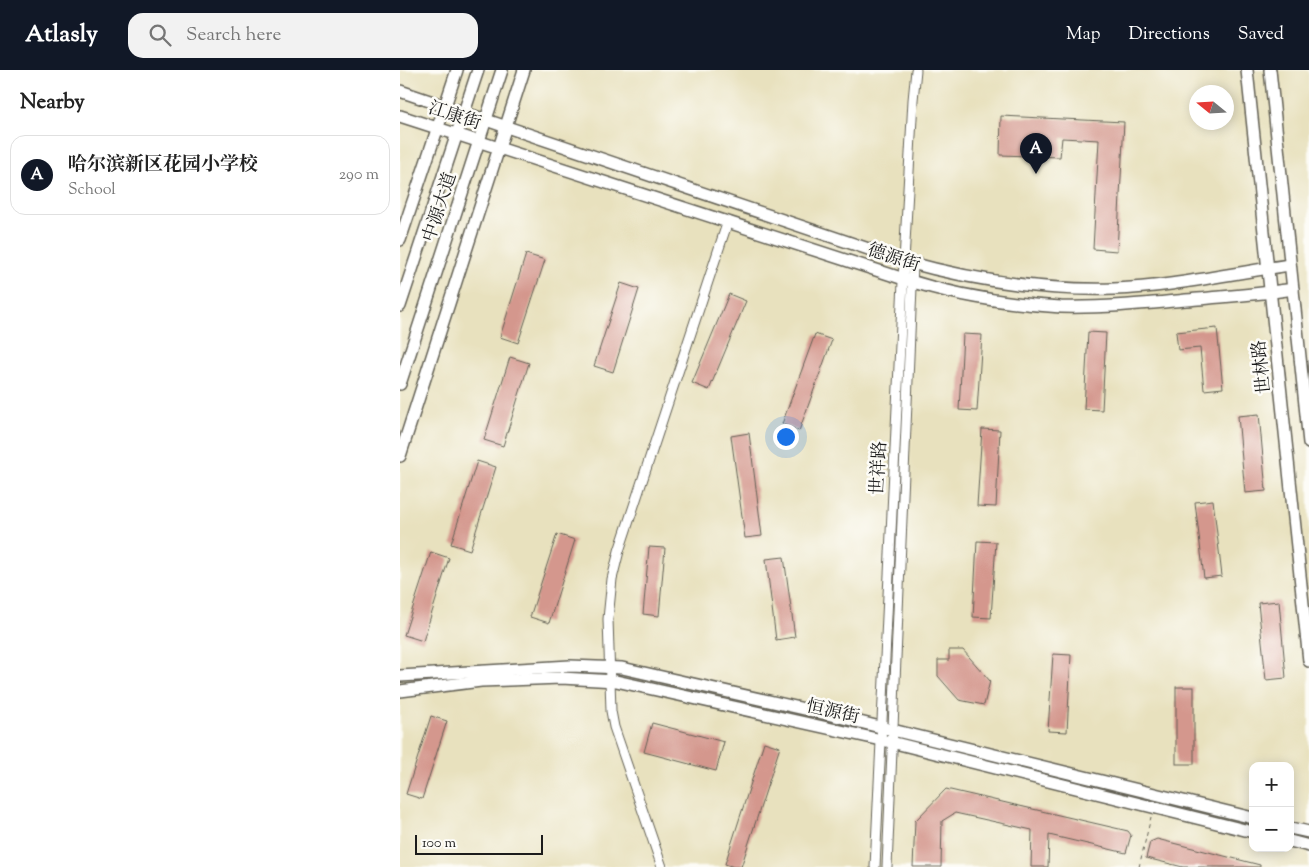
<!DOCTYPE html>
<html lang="en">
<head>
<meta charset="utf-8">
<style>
	body { margin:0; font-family:"Sorts Mill Goudy","Noto Serif SC",serif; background:#f2f2f2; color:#222 }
	.controls { position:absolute; right:15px; bottom:15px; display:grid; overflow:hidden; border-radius:10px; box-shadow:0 2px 12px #0003 }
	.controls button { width:45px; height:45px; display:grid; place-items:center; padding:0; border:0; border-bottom:1px solid #e0e0e0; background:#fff; color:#222; font:25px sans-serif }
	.compass { position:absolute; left:789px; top:15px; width:45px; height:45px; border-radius:50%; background:#fff; box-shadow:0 2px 12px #0003; rotate:288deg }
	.scale { position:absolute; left:15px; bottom:12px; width:128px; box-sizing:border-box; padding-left:5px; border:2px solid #1c1c1c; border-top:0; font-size:14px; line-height:18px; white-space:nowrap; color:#1c1c1c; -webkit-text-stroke:4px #fdfcf7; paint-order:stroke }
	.you { position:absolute; left:385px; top:366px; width:18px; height:18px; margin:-12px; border:4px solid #fff; border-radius:50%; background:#1a73e8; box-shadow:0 0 0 8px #1a73e833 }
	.badge { display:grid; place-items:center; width:32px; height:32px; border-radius:50%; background:#111827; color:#fff; font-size:16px; font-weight:700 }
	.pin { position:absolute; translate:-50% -41px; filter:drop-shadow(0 1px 2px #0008) }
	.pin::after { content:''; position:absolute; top:26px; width:18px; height:15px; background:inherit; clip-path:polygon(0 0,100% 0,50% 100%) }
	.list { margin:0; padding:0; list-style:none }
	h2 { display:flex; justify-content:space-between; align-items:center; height:65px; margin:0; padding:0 20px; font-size:21px }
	h2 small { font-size:16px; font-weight:400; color:#767676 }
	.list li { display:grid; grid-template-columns:32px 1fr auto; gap:15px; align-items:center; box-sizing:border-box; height:80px; margin:0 10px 10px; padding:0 10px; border:1px solid #e0e0e0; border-radius:15px }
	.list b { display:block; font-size:19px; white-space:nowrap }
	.list p { margin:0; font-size:16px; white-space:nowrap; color:#767676 }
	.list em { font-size:16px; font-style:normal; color:#767676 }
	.icon { flex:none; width:28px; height:28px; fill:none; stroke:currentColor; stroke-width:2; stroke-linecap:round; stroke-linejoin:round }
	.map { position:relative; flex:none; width:909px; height:797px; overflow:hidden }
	header { display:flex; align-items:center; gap:30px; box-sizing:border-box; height:70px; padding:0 25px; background:#111827; color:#fff }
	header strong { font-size:24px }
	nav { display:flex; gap:28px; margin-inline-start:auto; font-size:18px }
	.search { width:350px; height:45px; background:#f2f2f2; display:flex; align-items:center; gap:12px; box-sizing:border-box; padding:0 18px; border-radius:15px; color:#767676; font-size:19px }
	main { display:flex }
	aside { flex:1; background:#fff }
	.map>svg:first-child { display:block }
	.building { fill:#d4978d }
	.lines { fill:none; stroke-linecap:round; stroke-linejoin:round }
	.minor-casing { stroke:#636155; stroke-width:11 }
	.major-casing { stroke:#636155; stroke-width:14 }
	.path { stroke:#636155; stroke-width:1; stroke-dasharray:4 4; stroke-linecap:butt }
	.minor { stroke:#fff; stroke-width:9 }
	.major { stroke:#fff; stroke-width:11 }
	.labels { text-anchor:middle; stroke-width:5; stroke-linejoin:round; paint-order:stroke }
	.street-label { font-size:18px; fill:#1c1c1c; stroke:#fdfcf7 }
</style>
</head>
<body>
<header>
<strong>Atlasly</strong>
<div class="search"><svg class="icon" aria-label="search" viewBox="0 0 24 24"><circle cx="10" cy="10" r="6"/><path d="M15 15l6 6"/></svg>Search here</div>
<nav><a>Map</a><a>Directions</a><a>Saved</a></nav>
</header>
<main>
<aside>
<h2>Nearby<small></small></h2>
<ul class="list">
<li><span class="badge">A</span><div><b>哈尔滨新区花园小学校</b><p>School</p></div><em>290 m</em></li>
</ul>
</aside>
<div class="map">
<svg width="909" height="797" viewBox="0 0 909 797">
	<rect width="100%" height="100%" fill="#fdfcf7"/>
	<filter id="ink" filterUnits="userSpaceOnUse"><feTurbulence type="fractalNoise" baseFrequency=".02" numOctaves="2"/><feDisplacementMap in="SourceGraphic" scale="10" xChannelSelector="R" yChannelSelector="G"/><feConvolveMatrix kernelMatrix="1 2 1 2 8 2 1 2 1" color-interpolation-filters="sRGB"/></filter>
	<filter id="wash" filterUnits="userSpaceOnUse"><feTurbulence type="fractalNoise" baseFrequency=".0096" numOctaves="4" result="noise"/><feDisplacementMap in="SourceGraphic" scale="20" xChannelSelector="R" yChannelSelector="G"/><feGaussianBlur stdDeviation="1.12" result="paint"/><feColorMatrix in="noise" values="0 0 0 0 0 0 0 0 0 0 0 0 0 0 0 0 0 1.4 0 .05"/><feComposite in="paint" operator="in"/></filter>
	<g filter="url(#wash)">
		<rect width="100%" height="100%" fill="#e8e1be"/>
		<g id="blocks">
			<!-- building -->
			<g class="building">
				<polygon points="601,46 724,52 717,181 693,179 699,70 662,68 660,87 600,85"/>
				<polygon points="126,184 145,190 118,273 100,267"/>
				<polygon points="221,213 239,219 213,302 194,296"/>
				<polygon points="329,224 346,231 309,320 292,313"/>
				<polygon points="817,258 823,318 804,320 800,278 778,280 776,262"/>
				<polygon points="688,262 706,263 702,340 684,339"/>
				<polygon points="415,264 432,270 399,361 382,354"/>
				<polygon points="563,264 582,265 577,341 559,340"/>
				<polygon points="110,287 129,293 103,376 84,370"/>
				<polygon points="859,344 866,421 845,423 838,346"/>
				<polygon points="582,359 600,360 596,437 577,436"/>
				<polygon points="349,363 362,466 345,468 331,366"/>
				<polygon points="77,391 96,397 70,480 51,474"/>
				<polygon points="813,430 822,506 804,508 795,432"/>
				<polygon points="157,464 175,470 149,553 130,547"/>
				<polygon points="577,471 596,472 591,548 573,547"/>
				<polygon points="249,477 265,478 259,546 243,544"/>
				<polygon points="31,482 49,488 23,571 4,565"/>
				<polygon points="384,487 395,567 376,570 366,489"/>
				<polygon points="879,531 886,608 866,610 858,533"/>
				<polygon points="549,580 563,580 590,611 584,635 559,630 538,606 538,590 549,590"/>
				<polygon points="653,584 671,585 667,662 648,661"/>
				<rect x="776" y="617" width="18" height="77"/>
				<polygon points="31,646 47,651 22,729 6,724"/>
				<polygon points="252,653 324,672 316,701 244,682"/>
				<polygon points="364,672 380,677 341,797 334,797 325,794"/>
				<polygon points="546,719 728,761 731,765 726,783 649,765 648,797 631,797 632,760 555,743 542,751 541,797 513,797 515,751"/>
				<polygon points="757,769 860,795 860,797 783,797 746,788 750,772"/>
			</g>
		</g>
	</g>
	<g filter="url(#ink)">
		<use href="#blocks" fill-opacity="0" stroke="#636155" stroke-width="1"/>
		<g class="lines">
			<!-- minor casing -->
			<g class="minor-casing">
				<g id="minor">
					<polyline points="262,797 214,657 211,641 208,549 212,509 219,481 328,151"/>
					<polyline points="475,797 504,191 513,30 516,0"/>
					<polyline points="487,797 513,194"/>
				</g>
			</g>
			<!-- major casing -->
			<g class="major-casing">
				<g id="major">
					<polyline points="847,0 909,591"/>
					<polyline points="870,0 909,373"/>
					<path d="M0,21L504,191C572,210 642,221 714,219C773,217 831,203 890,195"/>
					<path d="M0,46L504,209C553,225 610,234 661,237C707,238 753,233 798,229C830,226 861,224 893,219"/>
					<polyline points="0,170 57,0"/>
					<polyline points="0,236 78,0"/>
					<polyline points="0,314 102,0"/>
					<polyline points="0,386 124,0"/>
					<polyline points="0,606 170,596 222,598 431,645 853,748"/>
					<polyline points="0,621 81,611 161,608 216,611 495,673 853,762"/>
					<polyline points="890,758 909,762"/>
					<polyline points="890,771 909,776"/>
				</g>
			</g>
			<!-- path -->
			<polyline class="path" points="739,797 751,747"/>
			<!-- minor -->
			<use href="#minor" class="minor"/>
			<!-- major -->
			<use href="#major" class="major"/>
		</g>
	</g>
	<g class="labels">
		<!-- street labels -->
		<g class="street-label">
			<text transform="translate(55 45) rotate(18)" y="6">江康街</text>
			<text transform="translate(39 137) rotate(-72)" y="6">中源大道</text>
			<text transform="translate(494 187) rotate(18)" y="6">德源街</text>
			<text transform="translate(861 297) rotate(-96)" y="6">世林路</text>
			<text transform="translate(478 398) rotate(-87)" y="6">世祥路</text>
			<text transform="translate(433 641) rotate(13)" y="6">恒源街</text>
		</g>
	</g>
</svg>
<div class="controls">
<button>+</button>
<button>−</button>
</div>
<svg class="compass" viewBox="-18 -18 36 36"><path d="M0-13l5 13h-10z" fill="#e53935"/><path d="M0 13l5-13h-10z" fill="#767676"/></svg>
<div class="scale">100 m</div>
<div class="you"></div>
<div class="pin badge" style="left:636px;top:104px">A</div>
</div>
</main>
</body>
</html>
